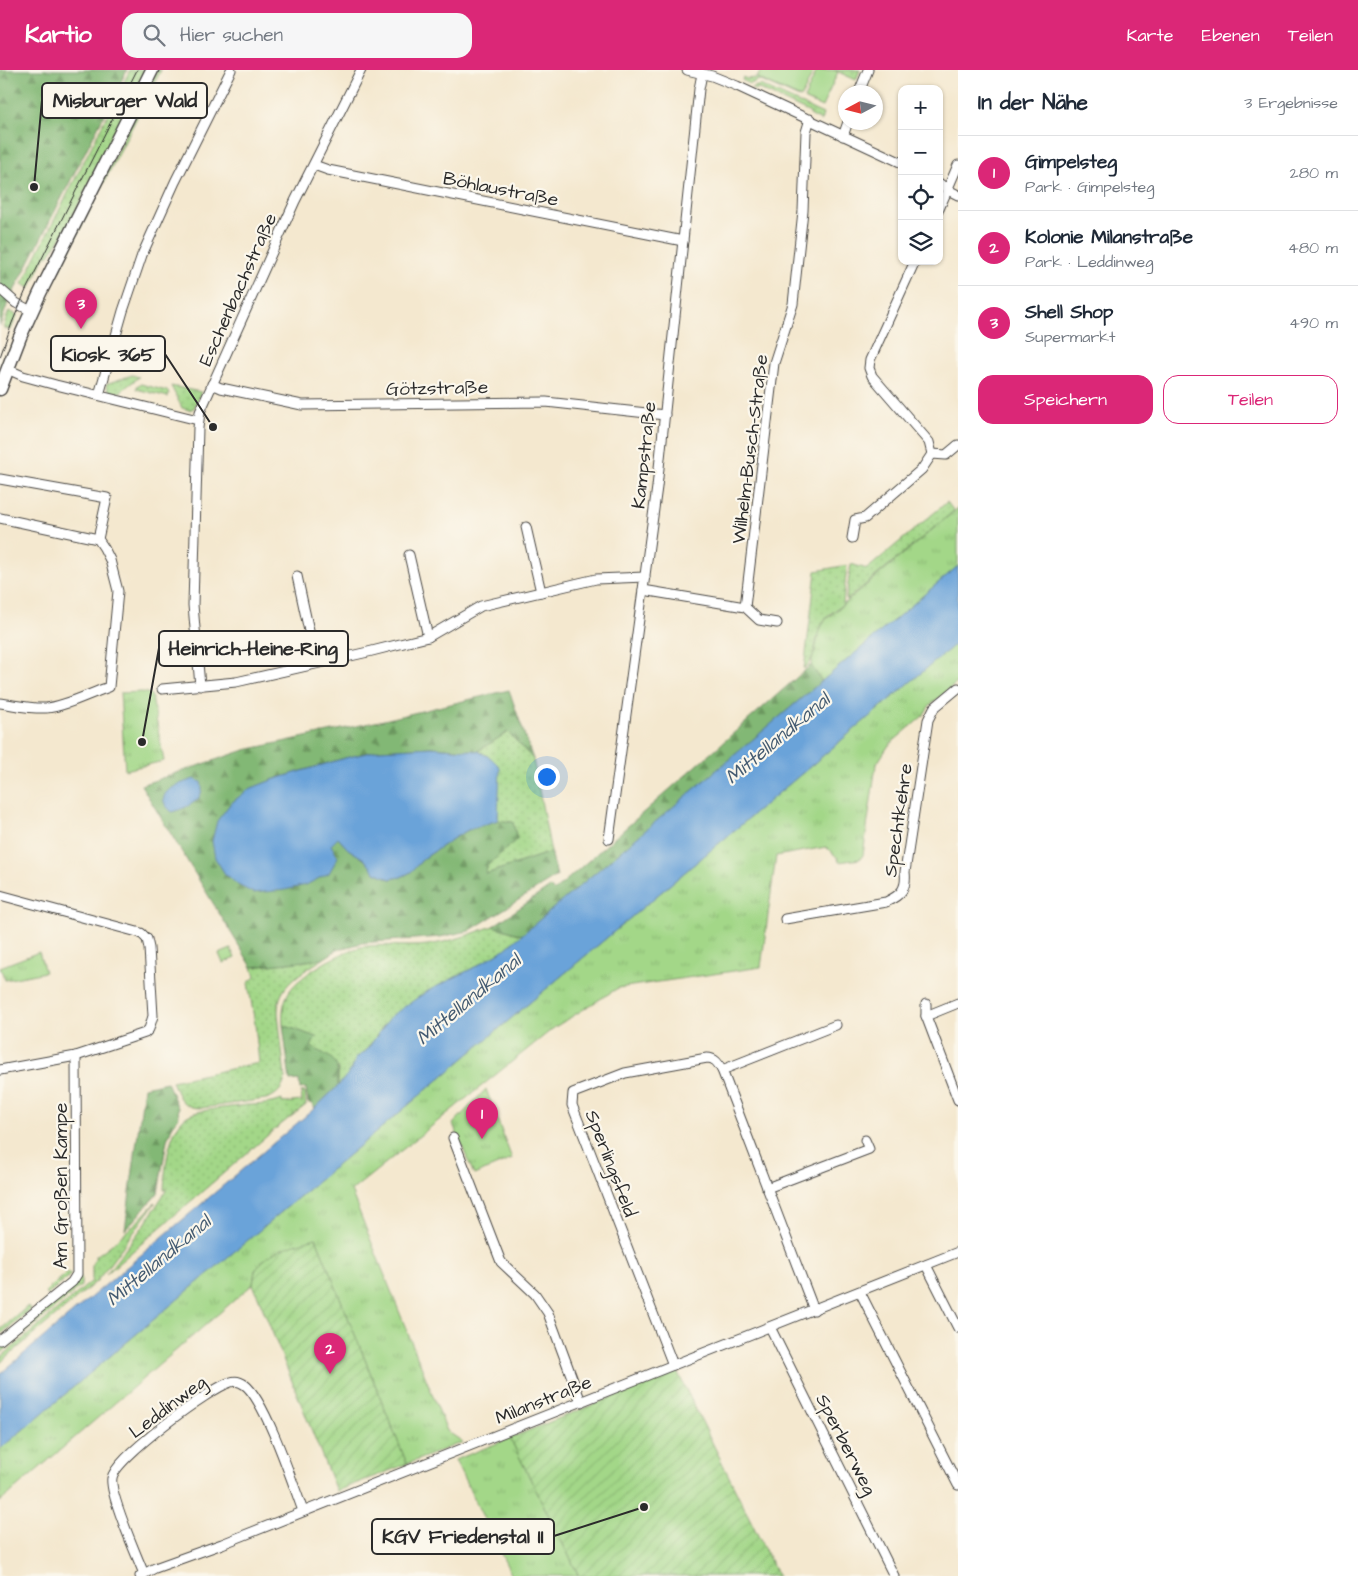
<!DOCTYPE html>
<html lang="de">
<head>
<meta charset="utf-8">
<style>
	body { margin:0; font-family:"Architects Daughter",sans-serif; background:#f6f6f7; color:#1f2937 }
	.controls { position:absolute; right:15px; top:15px; display:grid; overflow:hidden; border-radius:10px; box-shadow:0 1px 4px #0004 }
	.controls button { width:45px; height:45px; display:grid; place-items:center; padding:0; border:0; border-bottom:1px solid #e0e1e3; background:#fff; color:#1f2937; font:25px sans-serif }
	.compass { position:absolute; left:838px; top:15px; width:45px; height:45px; border-radius:50%; background:#fff; box-shadow:0 1px 4px #0004; rotate:263deg }
	.you { position:absolute; left:546px; top:706px; width:18px; height:18px; margin:-12px; border:4px solid #fff; border-radius:50%; background:#1a73e8; box-shadow:0 0 0 8px #1a73e833 }
	.badge { display:grid; place-items:center; width:32px; height:32px; border-radius:50%; background:#db2777; color:#fff; font-size:16px; font-weight:700 }
	.pin { position:absolute; translate:-50% -41px; filter:drop-shadow(0 1px 2px #0008) }
	.pin::after { content:''; position:absolute; top:26px; width:18px; height:15px; background:inherit; clip-path:polygon(0 0,100% 0,50% 100%) }
	.list { margin:0; padding:0; list-style:none }
	h2 { display:flex; justify-content:space-between; align-items:center; height:65px; margin:0; padding:0 20px; font-size:21px }
	h2 small { font-size:16px; font-weight:400; color:#747a83 }
	.list li { display:grid; grid-template-columns:32px 1fr auto; gap:15px; align-items:center; box-sizing:border-box; height:75px; padding:0 20px; border-top:1px solid #e0e1e3 }
	.list b { display:block; font-size:19px; white-space:nowrap }
	.list p { margin:0; font-size:16px; white-space:nowrap; color:#747a83 }
	.list em { font-size:16px; font-style:normal; color:#747a83 }
	.actions { display:flex; gap:10px; padding:15px 20px }
	.actions a { flex:1; padding:11px 0; border:1px solid #db2777; border-radius:15px; text-align:center; font-size:18px; color:#db2777 }
	.actions .main { background:#db2777; color:#fff }
	.icon { flex:none; width:28px; height:28px; fill:none; stroke:currentColor; stroke-width:2; stroke-linecap:round; stroke-linejoin:round }
	.map { position:relative; flex:none; width:958px; height:1506px; overflow:hidden }
	header { display:flex; align-items:center; gap:30px; box-sizing:border-box; height:70px; padding:0 25px; background:#db2777; color:#fff }
	header strong { font-size:24px }
	nav { display:flex; gap:28px; margin-inline-start:auto; font-size:18px }
	.search { width:350px; height:45px; background:#f6f6f7; display:flex; align-items:center; gap:12px; box-sizing:border-box; padding:0 18px; border-radius:15px; color:#747a83; font-size:19px }
	main { display:flex }
	aside { flex:1; background:#fff }
	.map>svg:first-child { display:block }
	.grass { fill:url(#grass-dots); stroke:#67815a }
	.forest { fill:url(#forest-firs); stroke:#567250 }
	.park { fill:url(#park-tufts); stroke:#67815a }
	.garden { fill:url(#garden-furrows); stroke:#67815a }
	.pitch { fill:#a3d788; stroke:#67815a }
	.water { fill:#6aa3d9; stroke:#4a6782 }
	.lines { fill:none; stroke-linecap:round; stroke-linejoin:round }
	.minor-casing { stroke:#494744; stroke-width:11 }
	.secondary-casing { stroke:#494744; stroke-width:15 }
	.minor { stroke:#fff; stroke-width:9 }
	.secondary { stroke:#fff; stroke-width:12 }
	.tram { stroke:#2b2b2b; stroke-width:1 }
	.labels { text-anchor:middle; stroke-width:4.5; stroke-linejoin:round; paint-order:stroke }
	.street-label { font-size:19px; fill:#2b2b2b; stroke:#fbf7ec }
	.water-label { font-size:20px; font-style:italic; fill:#445b71; stroke:#fbf7ec }
	.leader { fill:none; stroke:#2b2b2b; stroke-width:2 }
	.callout-dot { fill:#2b2b2b; stroke:#fbf7ec; stroke-width:2 }
	.callout { fill:#fbf7ec; stroke:#2b2b2b; stroke-width:2 }
	.callout-label { font-size:20px; text-anchor:middle; font-weight:bold; fill:#2b2b2b }
</style>
</head>
<body>
<header>
<strong>Kartio</strong>
<div class="search"><svg class="icon" aria-label="search" viewBox="0 0 24 24"><circle cx="10" cy="10" r="6"/><path d="M15 15l6 6"/></svg>Hier suchen</div>
<nav><a>Karte</a><a>Ebenen</a><a>Teilen</a></nav>
</header>
<main>
<div class="map">
<svg width="958" height="1506" viewBox="0 0 958 1506">
	<defs>
		<pattern id="grass-dots" width="8" height="8" patternUnits="userSpaceOnUse" patternTransform="scale(1.25)"><rect width="8" height="8" fill="#a3d788"/><path d="M2 2h.1M6 6h.1" fill="none" stroke="#8cb976" stroke-width="1.8" stroke-linecap="round"/></pattern>
		<pattern id="forest-firs" width="22" height="20" patternUnits="userSpaceOnUse" patternTransform="scale(1.25)"><rect width="22" height="20" fill="#82b874"/><path d="M5 1l3.5 6h-7zM16 11l3.5 6h-7z" fill="#6b965f"/></pattern>
		<pattern id="park-tufts" width="24" height="20" patternUnits="userSpaceOnUse" patternTransform="scale(1.25)"><rect width="24" height="20" fill="#a3d788"/><path d="M3 7l-1-3M5 7V3M7 7l1-3M15 17l-1-3M17 17v-4M19 17l1-3" fill="none" stroke="#8cb976"/></pattern>
		<pattern id="garden-furrows" width="10" height="10" patternUnits="userSpaceOnUse" patternTransform="scale(1.25)"><rect width="10" height="10" fill="#a3d788"/><path d="M-1 1l2-2M0 10L10 0M9 11l2-2" fill="none" stroke="#8cb976"/></pattern>
	</defs>
	<rect width="100%" height="100%" fill="#fbf7ec"/>
	<filter id="ink" filterUnits="userSpaceOnUse"><feTurbulence type="fractalNoise" baseFrequency=".02" numOctaves="2"/><feDisplacementMap in="SourceGraphic" scale="10" xChannelSelector="R" yChannelSelector="G"/><feConvolveMatrix kernelMatrix="1 2 1 2 8 2 1 2 1" color-interpolation-filters="sRGB"/></filter>
	<filter id="wash" filterUnits="userSpaceOnUse"><feTurbulence type="fractalNoise" baseFrequency=".0096" numOctaves="4" result="noise"/><feDisplacementMap in="SourceGraphic" scale="20" xChannelSelector="R" yChannelSelector="G"/><feGaussianBlur stdDeviation="1.12" result="paint"/><feColorMatrix in="noise" values="0 0 0 0 0 0 0 0 0 0 0 0 0 0 0 0 0 1.4 0 .05"/><feComposite in="paint" operator="in"/></filter>
	<g filter="url(#wash)">
		<rect width="100%" height="100%" fill="#f4e8cf"/>
		<!-- grass -->
		<g class="grass">
			<polygon points="130,0 147,0 64,164 48,186 46,185 30,218 22,214"/>
			<polygon points="157,0 161,0 54,211 54,209"/>
			<polygon points="834,0 860,0 856,10"/>
			<polygon points="743,7 747,9 757,8 800,27 799,28 759,10 750,14 742,10"/>
			<polygon points="760,15 823,44 821,51 810,45 810,43 759,19 755,20 751,18"/>
			<polygon points="9,241 17,245 11,260 3,258"/>
			<polygon points="132,305 139,307 120,322 111,322 108,319 106,314"/>
			<polygon points="141,314 167,321 169,323 168,327 136,319 138,315"/>
			<polygon points="171,316 201,322 194,338 189,340 182,338"/>
			<polygon points="947,432 954,441 847,530 846,528 851,494 867,499"/>
			<path d="M847,495L843,534C836,540 826,546 822,554C813,570 819,584 804,599L816,501Z"/>
			<polygon points="508,662 533,689 551,782 486,804 487,796 501,751 498,750 499,697 491,688 478,681"/>
			<path d="M493,856L522,865L505,879L473,898L426,922L383,956L366,981L356,988L352,999L338,1016V999L311,977L315,967L283,955C282,944 283,932 289,922C300,904 342,881 362,877C384,873 406,878 427,875C450,872 471,864 493,856Z"/>
			<path d="M323,889C302,903 277,914 278,943L285,1007C284,1019 276,1026 266,1029L202,1038C181,1038 179,1028 172,1011L259,993L255,954L248,913L255,907L252,897Z"/>
			<path d="M301,1022H305L306,1035L274,1060L106,1204L145,1154L167,1119L164,1120C165,1099 168,1056 189,1045C202,1039 233,1037 247,1035C259,1035 271,1034 282,1030V1033L302,1031Z"/>
			<polygon points="155,1133 97,1211 0,1293 0,1288 92,1211 92,1196 96,1186 112,1174 136,1153"/>
			<polygon points="68,1202 71,1205 47,1225 45,1222"/>
			<polygon points="80,1207 81,1207 81,1216 0,1284 0,1276 5,1275 29,1255 31,1250 34,1250 59,1230 60,1225 63,1225 73,1217 73,1214"/>
			<polygon points="28,1236 31,1239 0,1265 0,1260"/>
		</g>
		<!-- forest -->
		<g class="forest">
			<polygon points="0,0 127,0 7,235 0,256"/>
			<polygon points="811,595 822,611 522,865 493,856 550,817 554,821"/>
			<polygon points="509,620 533,689 508,662 478,681 431,677 379,680 345,688 272,710 249,720 230,734 331,775 338,768 348,779 364,789 375,802 390,809 401,807 411,802 423,789 454,768 468,760 498,750 513,752 517,769 487,796 486,804 551,782 557,806 469,861 440,867 362,873 337,880 323,889 252,897 141,715 245,680 384,650"/>
			<path d="M283,955L316,967L311,977C335,990 338,987 338,1016L315,1038L310,1033H308L306,1018L300,1019L299,1010L290,1011Z"/>
			<polygon points="167,1012 178,1038 179,1047 173,1055 167,1070 158,1123 125,1160 144,1017"/>
		</g>
		<!-- park -->
		<g class="park">
			<path d="M958,438V496L822,611L811,595C811,590 814,585 815,580C818,569 819,558 826,549Z"/>
			<polygon points="958,572 958,612 930,635 923,646 889,675 876,695 863,785 860,789 839,792 838,788 826,777 776,786 761,897 618,918 555,957 351,1121 447,1361 463,1372 407,1394 316,1168 255,1200 253,1214 0,1432 0,1379"/>
			<polygon points="143,622 150,624 152,627 164,691 125,700 120,623"/>
			<polygon points="231,879 235,888 223,893 219,884"/>
			<polygon points="39,882 45,902 5,910 0,897"/>
			<polygon points="486,1019 512,1089 474,1105 453,1054"/>
			<polygon points="510,1368 579,1506 512,1506 455,1390"/>
		</g>
		<!-- garden -->
		<g class="garden">
			<path d="M316,1168L407,1394L336,1421L253,1214C254,1210 254,1203 256,1199C270,1179 295,1174 316,1168Z"/>
			<polygon points="677,1301 778,1506 579,1506 510,1368"/>
		</g>
		<!-- pitch -->
		<g class="pitch">
			<polygon points="761,0 814,0 801,28 757,8"/>
			<polygon points="817,0 834,0 838,2 822,37 804,29"/>
		</g>
		<!-- water -->
		<g class="water">
			<polygon points="958,496 958,572 0,1379 0,1304 315,1038 338,1016 352,999 356,988 366,981 391,946 426,922 473,898 505,879"/>
			<polygon points="431,677 478,681 491,688 500,697 498,750 468,760 454,768 423,789 411,802 401,807 390,809 375,802 364,789 348,779 338,768 331,775 338,787 329,803 306,815 285,820 253,823 238,815 225,804 215,788 212,771 217,751 230,734 249,719 272,710 345,688 379,680"/>
			<path d="M194,709L201,712C207,730 186,738 172,742C149,723 179,714 194,709Z"/>
		</g>
	</g>
	<g filter="url(#ink)">
		<g class="lines">
			<!-- minor casing -->
			<g class="minor-casing">
				<g id="minor">
					<polyline points="687,0 712,6 737,16 902,93"/>
					<polyline points="859,22 868,0"/>
					<polyline points="843,66 848,52"/>
					<polyline points="314,95 328,100 683,171"/>
					<polyline points="939,113 948,120 958,125"/>
					<polyline points="939,139 958,95"/>
					<polyline points="0,219 16,233 31,241"/>
					<polyline points="7,299 23,306 56,315 198,350"/>
					<polyline points="212,314 221,318 302,335 546,332 665,345"/>
					<polyline points="99,325 123,241 142,185 175,112 231,0"/>
					<polyline points="932,384 946,385 958,375"/>
					<polyline points="0,409 107,428 98,469"/>
					<path d="M0,448L98,469L104,478L110,490L118,521L109,617C91,623 64,637 46,638C31,639 15,635 0,633"/>
					<polyline points="526,457 541,522"/>
					<polyline points="852,468 855,450 865,448 922,399 932,384 929,372 872,306 869,298 870,290 915,191"/>
					<polyline points="409,485 428,567"/>
					<polyline points="297,506 316,593"/>
					<polyline points="643,520 745,537 759,550 777,553"/>
					<polyline points="745,537 774,293 793,234 803,141 806,62 810,49"/>
					<polyline points="200,616 193,535 198,358 200,342 295,131 361,0"/>
					<polyline points="162,619 236,612 368,582 428,567 481,536 596,509 645,507"/>
					<polyline points="609,769 657,417 699,19 702,4"/>
					<polyline points="0,825 141,863 147,869 149,878 153,946 149,959 145,963 76,986 0,1000"/>
					<path d="M785,849L886,832C901,825 907,819 905,802L928,650L934,638L958,618"/>
					<polyline points="926,934 926,946 958,1030"/>
					<polyline points="926,946 958,933"/>
					<polyline points="722,1000 836,955"/>
					<polyline points="453,1068 501,1192 535,1224 548,1243 581,1332"/>
					<polyline points="767,1118 869,1079 865,1070"/>
					<polyline points="926,1195 958,1258"/>
					<polyline points="860,1222 958,1415"/>
					<polyline points="770,1257 894,1506"/>
					<polyline points="0,1270 72,1212 77,1204 76,986"/>
					<path d="M673,1295L572,1035L573,1023L625,1003L707,988C715,988 718,993 722,1000L814,1240"/>
					<path d="M144,1504C137,1486 109,1424 112,1408C115,1388 210,1318 231,1312C236,1310 241,1312 245,1315C265,1330 293,1414 303,1441"/>
					<polyline points="140,1506 155,1498 222,1474 958,1182"/>
				</g>
			</g>
			<!-- secondary casing -->
			<g class="secondary-casing">
				<polyline id="secondary" points="0,319 20,267 40,223 152,0"/>
			</g>
			<!-- minor -->
			<use href="#minor" class="minor"/>
			<!-- secondary -->
			<use href="#secondary" class="secondary"/>
			<!-- tram -->
			<polyline class="tram" points="0,287 12,253 26,220 137,0"/>
		</g>
	</g>
	<g class="labels">
		<!-- street labels -->
		<g class="street-label">
			<text transform="translate(501 118) rotate(11)" y="7">Böhlaustraße</text>
			<text transform="translate(237 219) rotate(-66)" y="7">Eschenbachstraße</text>
			<text transform="translate(437 317) rotate(-1)" y="7">Götzstraße</text>
			<text transform="translate(749 379) rotate(-83)" y="7">Wilhelm-Busch-Straße</text>
			<text transform="translate(643 385) rotate(-84)" y="7">Kampstraße</text>
			<text transform="translate(897 750) rotate(-82)" y="7">Spechtkehre</text>
			<text transform="translate(612 1093) rotate(69)" y="7">Sperlingsfeld</text>
			<text transform="translate(60 1116) rotate(-90)" y="7">Am Großen Kampe</text>
			<text transform="translate(543 1329) rotate(-22)" y="7">Milanstraße</text>
			<text transform="translate(167 1336) rotate(-37)" y="7">Leddinweg</text>
			<text transform="translate(847 1374) rotate(63)" y="7">Sperberweg</text>
		</g>
		<!-- water labels -->
		<g class="water-label">
			<text transform="translate(777 668) rotate(-40)" y="7">Mittellandkanal</text>
			<text transform="translate(468 929) rotate(-40)" y="7">Mittellandkanal</text>
			<text transform="translate(158 1190) rotate(-40)" y="7">Mittellandkanal</text>
		</g>
	</g>
	<!-- callouts -->
	<path class="leader" d="M34 117L42 30M213 357L165 284M142 672L159 578M644 1437L554 1466"/>
	<g class="callout-dot">
		<circle cx="34" cy="117" r="5"/>
		<circle cx="213" cy="357" r="5"/>
		<circle cx="142" cy="672" r="5"/>
		<circle cx="644" cy="1437" r="5"/>
	</g>
	<g class="callout">
		<rect x="42" y="13" width="165" height="35" rx="5"/>
		<rect x="51" y="266" width="114" height="35" rx="5"/>
		<rect x="159" y="561" width="189" height="35" rx="5"/>
		<rect x="372" y="1449" width="182" height="35" rx="5"/>
	</g>
	<g class="callout-label">
		<text x="125" y="37">Misburger Wald</text>
		<text x="108" y="291">Kiosk 365</text>
		<text x="253" y="585">Heinrich-Heine-Ring</text>
		<text x="463" y="1473">KGV Friedenstal II</text>
	</g>
</svg>
<div class="controls">
<button>+</button>
<button>−</button>
<button><svg class="icon" aria-label="locate" viewBox="0 0 24 24"><circle cx="12" cy="12" r="6"/><path d="M12 2v4M12 18v4M2 12h4M18 12h4"/></svg></button>
<button><svg class="icon" aria-label="layers" viewBox="0 0 24 24"><path d="M12 4l9 5-9 5-9-5zM3 14l9 5 9-5"/></svg></button>
</div>
<svg class="compass" viewBox="-18 -18 36 36"><path d="M0-13l5 13h-10z" fill="#e53935"/><path d="M0 13l5-13h-10z" fill="#747a83"/></svg>
<div class="you"></div>
<div class="pin badge" style="left:482px;top:1069px">1</div>
<div class="pin badge" style="left:330px;top:1304px">2</div>
<div class="pin badge" style="left:81px;top:259px">3</div>
</div>
<aside>
<h2>In der Nähe<small>3 Ergebnisse</small></h2>
<ul class="list">
<li><span class="badge">1</span><div><b>Gimpelsteg</b><p>Park · Gimpelsteg</p></div><em>280 m</em></li>
<li><span class="badge">2</span><div><b>Kolonie Milanstraße</b><p>Park · Leddinweg</p></div><em>480 m</em></li>
<li><span class="badge">3</span><div><b>Shell Shop</b><p>Supermarkt</p></div><em>490 m</em></li>
</ul>
<div class="actions"><a class="main">Speichern</a><a>Teilen</a></div>
</aside>
</main>
</body>
</html>
